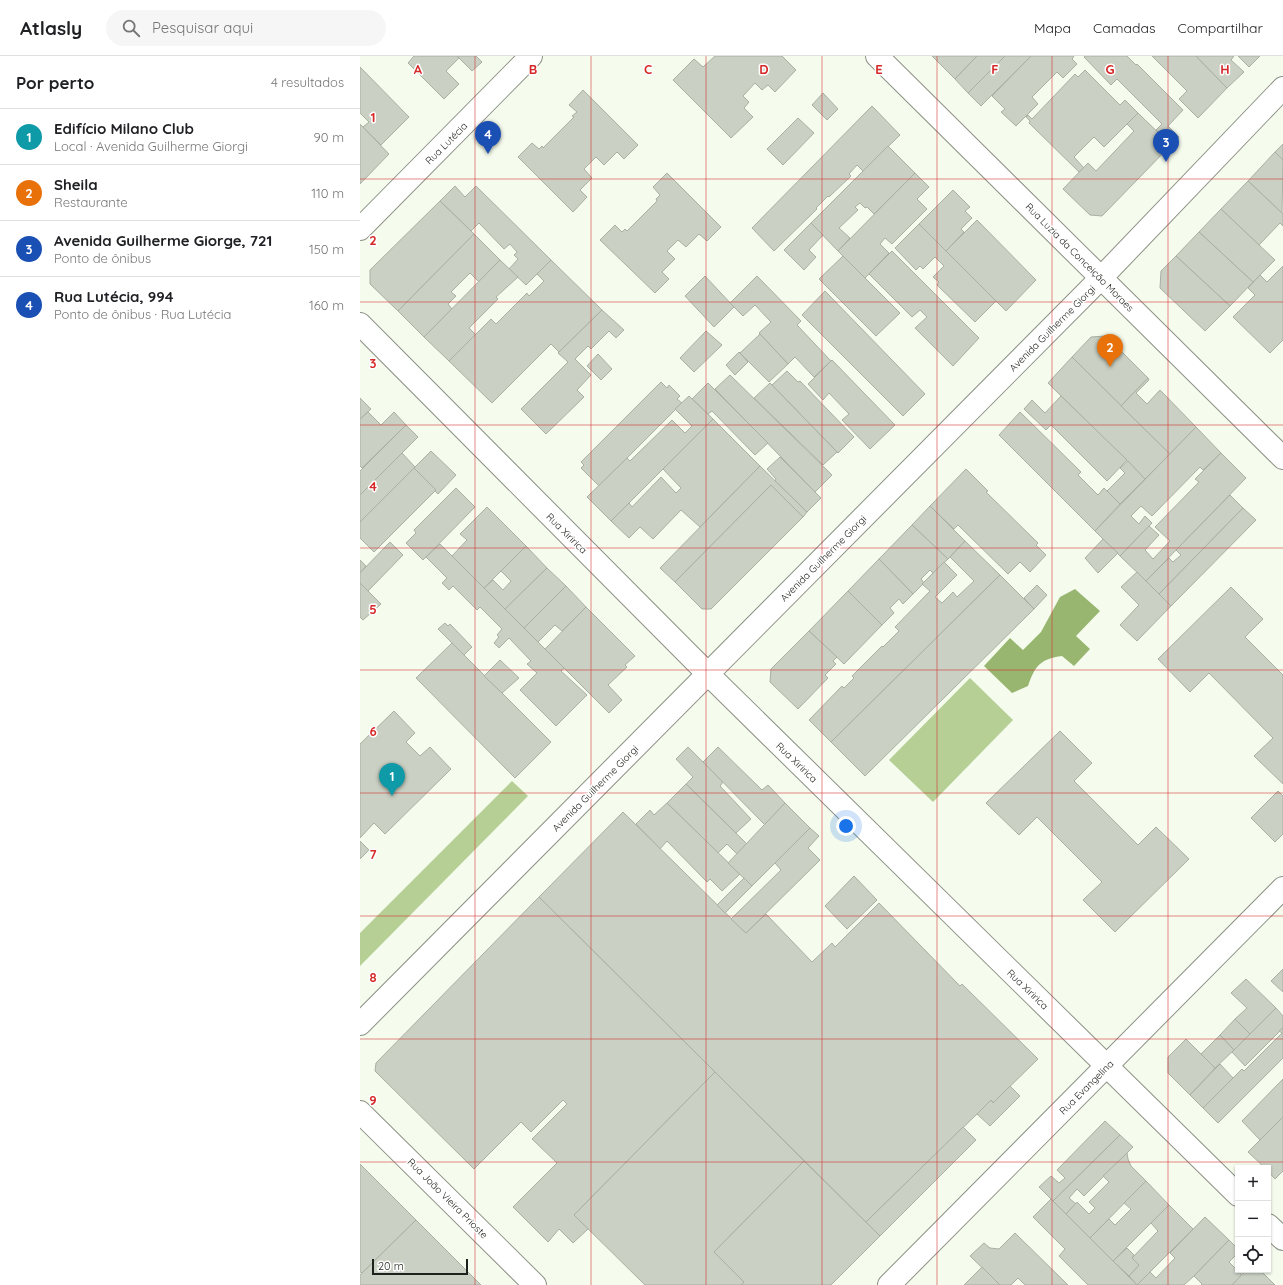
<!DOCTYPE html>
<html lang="pt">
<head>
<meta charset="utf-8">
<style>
	body { margin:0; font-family:Quicksand,sans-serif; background:#f6f6f6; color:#202124 }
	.controls { position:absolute; right:12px; bottom:12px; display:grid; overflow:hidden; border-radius:0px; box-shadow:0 1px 3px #0004 }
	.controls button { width:36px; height:36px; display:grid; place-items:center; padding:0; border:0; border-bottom:1px solid #e0e0e0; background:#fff; color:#202124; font:20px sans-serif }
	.scale { position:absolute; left:12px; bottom:10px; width:96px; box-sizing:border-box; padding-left:4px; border:2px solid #1f211c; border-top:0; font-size:11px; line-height:14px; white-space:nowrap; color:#1f211c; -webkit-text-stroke:3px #fff; paint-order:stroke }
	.you { position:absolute; left:486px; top:770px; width:14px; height:14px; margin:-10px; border:3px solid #fff; border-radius:50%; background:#1a73e8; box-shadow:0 0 0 6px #1a73e833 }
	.badge { display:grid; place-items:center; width:26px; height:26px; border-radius:50%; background:#db2777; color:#fff; font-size:13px; font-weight:700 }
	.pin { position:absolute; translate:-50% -33px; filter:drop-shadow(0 1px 2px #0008) }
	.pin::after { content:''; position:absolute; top:21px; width:14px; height:12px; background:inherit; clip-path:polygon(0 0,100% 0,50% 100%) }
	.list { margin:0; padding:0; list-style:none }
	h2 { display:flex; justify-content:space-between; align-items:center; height:52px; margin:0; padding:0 16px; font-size:17px }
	h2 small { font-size:13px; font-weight:400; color:#757577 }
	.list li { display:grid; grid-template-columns:26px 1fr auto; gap:12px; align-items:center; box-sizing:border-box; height:56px; padding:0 16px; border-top:1px solid #e0e0e0 }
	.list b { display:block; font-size:15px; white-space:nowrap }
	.list p { margin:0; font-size:13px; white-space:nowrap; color:#757577 }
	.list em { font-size:13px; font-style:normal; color:#757577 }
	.icon { flex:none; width:22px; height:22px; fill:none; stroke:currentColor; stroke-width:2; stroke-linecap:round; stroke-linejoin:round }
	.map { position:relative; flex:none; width:923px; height:1229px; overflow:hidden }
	header { display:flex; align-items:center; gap:24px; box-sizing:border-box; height:56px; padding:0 20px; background:#fff; border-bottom:1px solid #e0e0e0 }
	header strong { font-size:19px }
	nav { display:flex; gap:22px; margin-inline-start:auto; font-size:14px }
	.search { width:280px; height:36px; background:#f6f6f6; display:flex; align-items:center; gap:10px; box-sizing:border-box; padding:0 14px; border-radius:22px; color:#757577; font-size:15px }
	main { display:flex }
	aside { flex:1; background:#fff }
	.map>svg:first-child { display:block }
	.green { fill:#b6cf95 }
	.water { fill:#98b670 }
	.building { fill:#cad0c3; stroke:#aaafa3 }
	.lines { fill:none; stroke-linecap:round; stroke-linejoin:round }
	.minor-casing { stroke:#8c9185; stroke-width:24 }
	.tertiary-casing { stroke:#8c9185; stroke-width:24 }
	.minor { stroke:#fff; stroke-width:22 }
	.tertiary { stroke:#fff; stroke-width:22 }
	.grid { fill:none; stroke:#d62828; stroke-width:1; stroke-opacity:0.55 }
	.labels { text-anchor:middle; stroke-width:3; stroke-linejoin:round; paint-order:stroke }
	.street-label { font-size:10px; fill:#1f211c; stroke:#fff }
	.grid-label { font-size:13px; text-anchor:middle; font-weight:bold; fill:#d62828; stroke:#fff; stroke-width:3; stroke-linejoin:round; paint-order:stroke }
</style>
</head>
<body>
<header>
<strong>Atlasly</strong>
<div class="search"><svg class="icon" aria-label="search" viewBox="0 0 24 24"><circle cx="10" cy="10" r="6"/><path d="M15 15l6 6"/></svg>Pesquisar aqui</div>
<nav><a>Mapa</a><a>Camadas</a><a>Compartilhar</a></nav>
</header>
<main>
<aside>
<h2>Por perto<small>4 resultados</small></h2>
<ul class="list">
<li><span class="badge" style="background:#0f9aa8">1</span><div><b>Edifício Milano Club</b><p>Local · Avenida Guilherme Giorgi</p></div><em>90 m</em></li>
<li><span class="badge" style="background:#e8710a">2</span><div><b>Sheila</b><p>Restaurante</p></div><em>110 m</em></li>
<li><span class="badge" style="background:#1a4fb4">3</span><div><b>Avenida Guilherme Giorge, 721</b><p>Ponto de ônibus</p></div><em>150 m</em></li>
<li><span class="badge" style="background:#1a4fb4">4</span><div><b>Rua Lutécia, 994</b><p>Ponto de ônibus · Rua Lutécia</p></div><em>160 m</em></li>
</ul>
</aside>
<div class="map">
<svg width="923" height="1229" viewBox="0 0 923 1229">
	<rect width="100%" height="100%" fill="#f5fbed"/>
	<!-- green -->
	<g class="green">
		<polygon points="610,622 653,664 573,746 529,704"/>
		<polygon points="152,725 168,740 0,910 0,877"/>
	</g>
	<!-- water -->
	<path class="water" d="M715,533L740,555L716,580L730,593L714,610L702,600C681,603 675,609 668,630L652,637L624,610L650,582L663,594L681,576L700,541Z"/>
	<!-- building -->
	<g class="building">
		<polygon points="54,0 97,0 99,2 86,15 99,28 84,43 48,7"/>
		<polygon points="97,0 116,0 122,6 112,15"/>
		<polygon points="355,0 422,0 436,14 415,36 408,29 402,34 395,27 383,40 389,46 384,52 393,61 371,82 313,24 334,3 343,11"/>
		<polygon points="572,0 617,0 595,23"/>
		<polygon points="617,0 645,0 608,37 595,23"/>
		<polygon points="645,0 671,0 621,50 608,37"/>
		<polygon points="671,0 714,0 712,3 717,8 703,22 697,16 672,41 678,48 656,70 641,56 645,53 632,40"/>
		<polygon points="725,0 767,0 776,9 777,8 823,54 808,70 819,81 811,89 796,74 802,68 757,23 751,29 724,1"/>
		<polygon points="792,0 836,0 867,32 838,62 819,43 827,35"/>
		<polygon points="836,0 874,0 871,4 884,16 867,32"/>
		<polygon points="878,0 900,0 889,11"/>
		<polygon points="0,11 49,61 21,89 3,71 9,66 0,57"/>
		<polygon points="725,14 760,49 765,44 778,57 744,91 734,81 714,101 724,112 719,116 669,67 670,65 666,61 668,59 672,63 715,18 718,21"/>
		<polygon points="223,34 278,89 264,103 257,96 244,109 236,101 224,113 232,122 220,134 227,141 213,156 158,101 172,87 179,93 182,90 183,92 214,61 212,60 217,56 209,49"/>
		<polygon points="463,37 478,53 467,64 452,49"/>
		<polygon points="512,50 540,79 503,115 497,109 489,118 491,120 469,141 468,140 456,152 457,153 414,195 392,172"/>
		<polygon points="778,57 811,89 742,160 730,159 703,133 728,107 736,115 774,75 767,68"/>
		<polygon points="438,62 454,77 423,109 407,93"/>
		<polygon points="0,68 29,98 0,128"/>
		<polygon points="923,88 923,104 915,96"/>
		<polygon points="528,90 555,117 514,158 507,151 505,152 500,147 495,151 498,154 479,172 490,182 478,195 451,167"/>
		<polygon points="915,96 923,104 922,157 888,125"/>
		<polygon points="307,117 361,171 347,185 339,178 326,191 318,184 307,195 315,203 302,216 309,223 295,237 240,184 255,169 262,176 265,173 267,175 297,145 296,143 300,139 293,131"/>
		<polygon points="555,117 569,131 557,143 567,153 532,188 525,182 520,188 529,197 505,222 478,195"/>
		<polygon points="888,125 923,158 923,170 920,167 899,189 861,153"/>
		<polygon points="95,130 105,141 116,130 191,204 166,229 149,213 158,203 154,199 157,196 150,188 144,193 119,167 111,175 80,145"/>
		<polygon points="593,134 610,151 605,155 612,162 601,173 604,176 586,195 559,168"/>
		<polygon points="80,145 114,178 38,255 10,228 10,214"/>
		<polygon points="861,153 915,204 893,226 839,176"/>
		<polygon points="617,164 676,224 646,255 586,195"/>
		<polygon points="451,167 463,179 449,194 456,201 444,214 424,194"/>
		<polygon points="559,168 636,245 615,266 577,229 579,226 573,221 584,210 575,201 563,213 560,210 556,214 535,192"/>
		<polygon points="839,176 893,226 870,250 816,200"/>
		<polygon points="114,178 140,204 119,226 110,217 91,236 96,240 88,248 92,253 64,281 38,255"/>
		<polygon points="532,195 619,282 593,310 555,272 567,261 560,254 552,261 509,218"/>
		<polygon points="483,200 540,257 516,280 459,223"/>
		<polygon points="816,200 870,250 845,275 800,232 801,215"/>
		<polygon points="140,204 158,221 136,241 138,243 109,272 116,279 89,305 64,281"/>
		<polygon points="191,204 242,254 199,296 191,288 132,347 89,305 131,263 136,268 167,237 169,240 184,225 177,218"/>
		<polygon points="923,210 923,284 910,297 873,261 895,239 888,232 900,219 907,226"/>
		<polygon points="345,220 374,251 354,271 325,240"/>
		<polygon points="397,220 441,265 437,269 471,305 454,321 435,301 428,308 399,277 411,266 395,249 383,260 370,247"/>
		<polygon points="465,235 565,338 543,360 442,259"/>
		<polygon points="242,254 264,274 256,282 249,275 231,293 228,290 215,303 231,319 217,334 224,341 186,378 161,353 208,306 198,297"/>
		<polygon points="346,275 362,289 334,316 320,302"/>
		<polygon points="400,278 428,308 409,326 380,297"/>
		<polygon points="746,280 788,322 761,350 712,301 731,281"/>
		<polygon points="379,296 388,306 375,319 366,309"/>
		<polygon points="238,298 252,313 241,324 227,310"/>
		<polygon points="712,301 810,398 785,423 688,327"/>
		<polygon points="472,304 535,369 510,393 482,364 489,358 469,337 463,344 448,328"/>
		<polygon points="427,315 438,326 440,325 494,381 478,397 412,329"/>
		<polygon points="370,319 472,419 455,436 355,333"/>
		<polygon points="788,322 789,324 776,337 787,348 800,334 836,371 810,398 761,350"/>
		<polygon points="301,326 307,332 309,329 320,340 317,343 322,347 239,430 221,412 224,409 221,406"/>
		<polygon points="348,327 408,387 395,399 352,355 348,358 332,343"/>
		<polygon points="410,327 477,396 463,409 394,342"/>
		<polygon points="329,340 353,363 251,465 227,441 267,402 270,405 312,364 325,377 332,370 315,353"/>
		<polygon points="701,340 767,404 747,425 691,369 686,374 664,353 672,344 685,357"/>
		<polygon points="0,342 11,353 0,363"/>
		<polygon points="8,356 21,369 34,356 46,369 2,412 0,410 0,363"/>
		<polygon points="660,356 721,416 718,419 738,439 744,432 760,448 735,475 639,379"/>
		<polygon points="353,363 400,410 340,471 321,454 293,483 280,471 269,482 251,465 269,447 272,451 301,421 316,437 321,432 303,413"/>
		<polygon points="46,369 58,381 0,439 0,415"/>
		<polygon points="836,371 861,397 843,414 840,411 792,460 781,450 771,460 779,468 785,460 792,467 760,500 735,475"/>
		<polygon points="71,395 96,419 78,438 54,412"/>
		<polygon points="42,397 55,411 0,466 0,439"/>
		<polygon points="861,397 886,422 786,525 760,500 789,470 799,479 785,494 793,503 810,485 795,471 839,426 835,423"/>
		<polygon points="420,401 461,442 447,456 415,425 416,423 407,413"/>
		<polygon points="768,405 785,423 760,448 747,435 765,417 760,412"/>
		<polygon points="400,410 447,456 443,461 411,429 315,526 300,512"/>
		<polygon points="54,412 76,434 14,496 0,482 0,466"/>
		<polygon points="606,413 628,435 626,436 678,487 676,489 686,499 670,516 660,506 648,518 598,469 594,473 570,450"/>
		<polygon points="411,429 443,461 351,553 342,553 315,526"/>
		<polygon points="96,432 115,451 63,504 46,487 56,477 54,474"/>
		<polygon points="870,439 883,452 799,538 786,525 809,502 813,506 821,499 816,494"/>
		<polygon points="570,450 605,485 588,503 552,469"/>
		<polygon points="127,451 166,490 124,532 92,500 107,484 100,478"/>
		<polygon points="883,452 896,464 811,550 799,538"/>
		<polygon points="552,469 588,503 573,517 570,514 561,523 564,527 553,538 519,503"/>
		<polygon points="743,483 758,497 738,517 725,502"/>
		<polygon points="605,485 640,519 471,686 449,664 482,630 484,632 494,622 492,620 522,590 523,591 539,575 535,571 570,535 562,528 584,506 597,519 575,541 582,547 593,536 597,541 614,525 590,501"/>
		<polygon points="30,486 43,499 8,535 0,527 0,517"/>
		<polygon points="80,488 204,612 201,615 227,639 196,670 160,634 177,617 167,608 171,605 149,582 139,592 134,587 139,581 137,579 142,573 120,551 117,554 93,530 89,534 82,527 87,522 66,501"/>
		<polygon points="166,490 187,512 145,553 124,532 133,524 143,534 151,525 141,515"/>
		<polygon points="519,503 553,538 543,548 539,543 530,552 534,557 522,569 488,535"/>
		<polygon points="0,504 6,510 0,517"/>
		<polygon points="187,512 206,530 164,572 145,553"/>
		<polygon points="777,516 811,550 777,585 760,569 779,549 761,531"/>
		<polygon points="640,519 674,553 505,720 471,686"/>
		<polygon points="0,527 21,548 3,564 0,561"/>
		<polygon points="677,529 687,539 674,553 664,542"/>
		<polygon points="206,530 226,551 202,575 195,569 178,586 164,572"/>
		<polygon points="871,531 903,563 885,581 923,619 923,728 894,700 913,682 849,617 830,636 798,603"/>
		<polygon points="488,535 522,569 484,608 449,575"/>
		<polygon points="226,551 275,600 265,609 267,611 248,629 262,644 249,657 185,593"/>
		<polygon points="85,567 88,570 90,568 112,591 104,599 78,573"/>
		<polygon points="449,575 477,601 473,605 476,608 465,619 468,622 438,653 410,626 411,613"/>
		<polygon points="92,587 191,686 155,722 56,622"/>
		<polygon points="140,604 159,622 142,637 124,620"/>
		<polygon points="34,655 55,677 46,686 60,700 70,691 91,713 25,778 14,767 0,782 0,688"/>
		<polygon points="700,675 732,707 714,725 778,789 796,771 829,803 755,876 723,844 742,826 677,761 659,779 626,747"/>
		<polygon points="328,691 363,726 360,730 391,763 376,777 326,728 333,721 316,703"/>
		<polygon points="358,691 402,734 408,729 425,747 405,769 343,706"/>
		<polygon points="326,728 387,788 377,798 367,788 358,797 307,747"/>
		<polygon points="918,735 923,740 923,778 915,786 891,762"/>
		<polygon points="307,747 380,818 362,835 350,823 347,826 307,785 300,793 276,768 290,754 294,759"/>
		<polygon points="425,747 450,772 392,830 368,807"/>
		<polygon points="263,756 386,877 406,858 452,906 472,887 475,891 519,847 600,930 602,928 678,1003 633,1047 631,1044 617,1058 506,1166 179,841"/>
		<polygon points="450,772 459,780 448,792 460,804 386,877 371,863 421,814 415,807"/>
		<polygon points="0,785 9,794 0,803"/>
		<polygon points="494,820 517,844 487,873 465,850"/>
		<polygon points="384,822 392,830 365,857 357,849"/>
		<polygon points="179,841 355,1016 214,1159 228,1173 213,1187 199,1173 188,1186 153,1151 197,1107 172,1083 207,1048 203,1044 171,1076 161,1066 114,1113 15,1015 16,1007"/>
		<polygon points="923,913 923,936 911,925"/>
		<polygon points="886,923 916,952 890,978 875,963 887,952 871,937"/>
		<polygon points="916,952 923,960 923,972 885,1010 872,996"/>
		<polygon points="875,963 890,978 874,994 860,979"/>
		<polygon points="923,972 923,1002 858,1067 843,1052 882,1013 884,1015 922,977 919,975"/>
		<polygon points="860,979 874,994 855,1012 841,998"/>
		<polygon points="826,983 855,1012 830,1039 808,1017 808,1001"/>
		<polygon points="860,1008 873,1022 843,1052 830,1039"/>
		<polygon points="355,1016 444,1105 354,1196 384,1226 381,1229 285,1229 214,1159"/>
		<polygon points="923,1023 923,1061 900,1084 882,1065"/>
		<polygon points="650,1030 660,1040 630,1070 617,1058 631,1044 633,1047"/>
		<polygon points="923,1061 923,1115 915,1123 908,1115 908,1112 905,1112 888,1096"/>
		<polygon points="745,1065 760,1079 693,1145 679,1131 691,1120 699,1127 705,1122 697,1114"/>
		<polygon points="603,1071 616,1084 520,1180 506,1166"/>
		<polygon points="760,1079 773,1091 724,1140 717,1133 709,1142 716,1148 706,1158 693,1145"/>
		<polygon points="767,1097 768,1103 771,1110 786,1125 730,1182 706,1158 717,1146 729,1158 735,1152 729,1146 749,1126 743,1120"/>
		<polygon points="444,1105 520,1180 471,1229 381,1229 384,1226 354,1196"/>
		<polygon points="0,1108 56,1164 2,1217 0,1216"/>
		<polygon points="786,1125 809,1149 753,1205 730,1182 749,1163 755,1169 771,1153 764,1147"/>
		<polygon points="691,1143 777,1229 728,1229 699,1200 705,1193 673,1161"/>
		<polygon points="809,1149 833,1173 777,1229 769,1220 779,1209 772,1202 798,1175 791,1167"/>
		<polygon points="845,1161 869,1184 834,1220 824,1229 777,1229 790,1216 796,1222 815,1202 810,1197"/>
		<polygon points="56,1164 121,1229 0,1229 0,1219"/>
		<polygon points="655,1177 708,1229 665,1229 658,1222 651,1229 640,1229 610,1200 624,1187 630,1192 639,1193"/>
		<polygon points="869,1184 878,1193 878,1197 869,1206 882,1219 872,1229 841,1229 842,1228 834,1220"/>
		<polygon points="767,1192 774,1199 772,1202 779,1209 769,1220 753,1205"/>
		<polygon points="622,1211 640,1229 604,1229"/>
		<polygon points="886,1214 900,1214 915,1229 872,1229"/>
	</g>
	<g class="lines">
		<!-- minor casing -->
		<g class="minor-casing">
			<g id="minor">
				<polyline points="517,0 923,402"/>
				<polyline points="0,173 171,0"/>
				<polyline points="348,618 878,1139"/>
				<polyline points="0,1056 175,1229"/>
				<polyline points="908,1169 923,1183"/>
				<polyline points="529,1229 923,832"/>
			</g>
		</g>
		<!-- tertiary casing -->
		<g class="tertiary-casing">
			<g id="tertiary">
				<polyline points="0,268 348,618"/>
				<polyline points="0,968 741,222 923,32"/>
			</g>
		</g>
		<!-- minor -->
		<use href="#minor" class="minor"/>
		<!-- tertiary -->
		<use href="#tertiary" class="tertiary"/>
	</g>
	<!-- grid -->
	<path class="grid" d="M115,0V1229M231,0V1229M346,0V1229M462,0V1229M577,0V1229M692,0V1229M808,0V1229M0,123H923M0,246H923M0,369H923M0,492H923M0,614H923M0,737H923M0,860H923M0,983H923M0,1106H923"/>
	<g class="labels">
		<!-- street labels -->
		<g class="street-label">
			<text transform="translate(86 87) rotate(-45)" y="4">Rua Lutécia</text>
			<text transform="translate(720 201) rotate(45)" y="4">Rua Luzia da Conceição Moraes</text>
			<text transform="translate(692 272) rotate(-45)" y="4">Avenida Guilherme Giorgi</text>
			<text transform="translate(207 477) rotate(45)" y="4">Rua Xiririca</text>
			<text transform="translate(463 502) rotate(-45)" y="4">Avenida Guilherme Giorgi</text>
			<text transform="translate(437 706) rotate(44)" y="4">Rua Xiririca</text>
			<text transform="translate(235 732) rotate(-45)" y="4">Avenida Guilherme Giorgi</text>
			<text transform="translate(668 933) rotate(44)" y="4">Rua Xiririca</text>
			<text transform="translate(726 1031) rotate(-45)" y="4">Rua Evangelina</text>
			<text transform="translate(88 1142) rotate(45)" y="4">Rua João Vieira Prioste</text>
		</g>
	</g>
	<g class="grid-label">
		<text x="58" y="18">A</text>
		<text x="173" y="18">B</text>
		<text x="288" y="18">C</text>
		<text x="404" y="18">D</text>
		<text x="519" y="18">E</text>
		<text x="635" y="18">F</text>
		<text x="750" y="18">G</text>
		<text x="865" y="18">H</text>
		<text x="13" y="66">1</text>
		<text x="13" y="189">2</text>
		<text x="13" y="312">3</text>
		<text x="13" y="435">4</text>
		<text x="13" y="558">5</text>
		<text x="13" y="680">6</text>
		<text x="13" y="803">7</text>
		<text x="13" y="926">8</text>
		<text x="13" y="1049">9</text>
	</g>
</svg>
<div class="controls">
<button>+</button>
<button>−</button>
<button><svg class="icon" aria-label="locate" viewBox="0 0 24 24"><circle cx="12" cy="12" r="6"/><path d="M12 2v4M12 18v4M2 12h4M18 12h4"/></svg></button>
</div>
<div class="scale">20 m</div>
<div class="you"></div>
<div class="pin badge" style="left:32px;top:740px;background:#0f9aa8">1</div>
<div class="pin badge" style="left:750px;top:311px;background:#e8710a">2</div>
<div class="pin badge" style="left:806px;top:106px;background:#1a4fb4">3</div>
<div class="pin badge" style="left:128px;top:98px;background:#1a4fb4">4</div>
</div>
</main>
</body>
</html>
